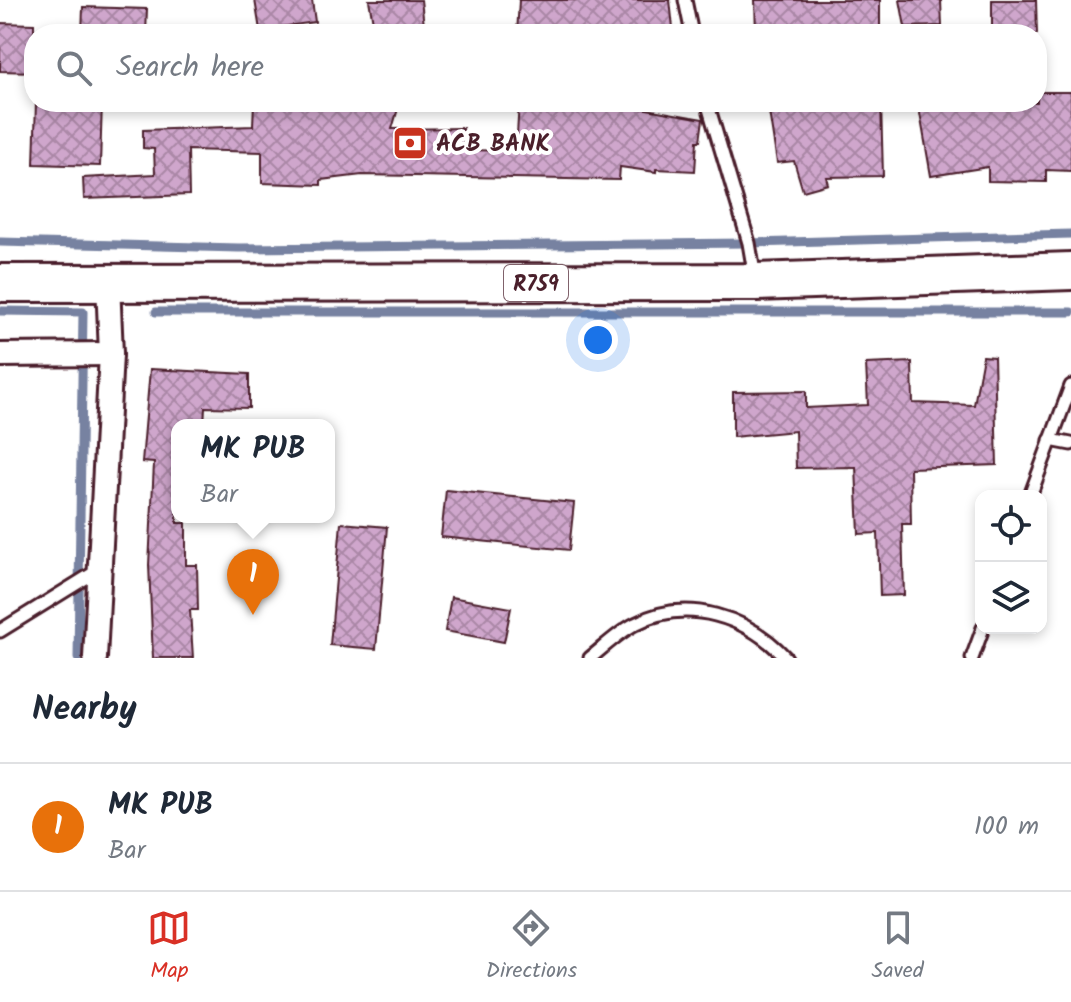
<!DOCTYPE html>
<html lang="en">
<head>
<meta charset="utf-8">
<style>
	body { margin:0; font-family:Kalam,sans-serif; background:#f6f6f7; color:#1f2937 }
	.controls { position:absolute; right:24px; bottom:24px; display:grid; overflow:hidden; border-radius:16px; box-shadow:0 4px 12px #0003 }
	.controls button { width:72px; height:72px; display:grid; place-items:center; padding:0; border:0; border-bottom:2px solid #e0e1e3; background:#fff; color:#1f2937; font:40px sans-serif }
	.you { position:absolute; left:598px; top:340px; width:28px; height:28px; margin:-20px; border:6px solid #fff; border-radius:50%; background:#1a73e8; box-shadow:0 0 0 12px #1a73e833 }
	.badge { display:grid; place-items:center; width:52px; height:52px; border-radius:50%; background:#d93025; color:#fff; font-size:26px; font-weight:700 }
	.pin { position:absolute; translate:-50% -66px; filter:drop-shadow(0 2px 4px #0008) }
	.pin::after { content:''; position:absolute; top:42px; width:28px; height:24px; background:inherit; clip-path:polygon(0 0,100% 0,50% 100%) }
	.popup { position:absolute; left:171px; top:419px; width:164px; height:104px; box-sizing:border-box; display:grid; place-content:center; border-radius:16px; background:#fff; filter:drop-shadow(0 2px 6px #0005); font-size:26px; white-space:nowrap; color:#747a83 }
	.popup b { font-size:30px; color:#1f2937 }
	.popup::after { content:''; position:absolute; left:50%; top:100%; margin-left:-16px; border:16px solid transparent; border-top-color:#fff }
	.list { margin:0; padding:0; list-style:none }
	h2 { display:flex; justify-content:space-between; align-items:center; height:104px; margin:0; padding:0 32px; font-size:34px }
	h2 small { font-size:26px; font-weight:400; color:#747a83 }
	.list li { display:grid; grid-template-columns:52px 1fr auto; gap:24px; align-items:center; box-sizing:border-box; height:128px; padding:0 32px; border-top:2px solid #e0e1e3 }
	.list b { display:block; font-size:30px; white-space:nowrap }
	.list p { margin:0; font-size:26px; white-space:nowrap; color:#747a83 }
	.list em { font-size:26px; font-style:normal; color:#747a83 }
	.icon { flex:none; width:44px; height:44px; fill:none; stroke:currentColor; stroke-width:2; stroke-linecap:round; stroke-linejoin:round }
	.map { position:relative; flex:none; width:1071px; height:658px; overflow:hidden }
	.search { position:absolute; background:#fff; box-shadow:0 4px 12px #0003; left:24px; right:24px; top:24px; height:88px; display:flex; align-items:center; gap:20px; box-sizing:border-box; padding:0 28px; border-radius:32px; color:#747a83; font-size:30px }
	.sheet { height:232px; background:#fff }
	nav { display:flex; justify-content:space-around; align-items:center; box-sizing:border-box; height:112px; border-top:2px solid #e0e1e3; background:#fff; font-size:22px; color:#747a83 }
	nav a { display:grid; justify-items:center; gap:4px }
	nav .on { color:#d93025 }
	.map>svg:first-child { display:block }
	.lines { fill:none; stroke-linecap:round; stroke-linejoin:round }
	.stream { stroke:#7782a1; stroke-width:9 }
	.building { fill:url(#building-cross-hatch); stroke:#4a1f2b; stroke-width:2 }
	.service-casing { stroke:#4a1f2b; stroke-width:17 }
	.minor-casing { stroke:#4a1f2b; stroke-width:28 }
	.primary-casing { stroke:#4a1f2b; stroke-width:42 }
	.service { stroke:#fff; stroke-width:11 }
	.minor { stroke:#fff; stroke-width:22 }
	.primary { stroke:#fff; stroke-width:36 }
	.labels { text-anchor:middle; stroke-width:8; stroke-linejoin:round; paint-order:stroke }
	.shield { fill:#fff; stroke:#80626b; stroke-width:2 }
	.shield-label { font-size:22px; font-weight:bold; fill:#4a1f2b }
	.poi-label { font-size:24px; font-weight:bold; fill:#4a1f2b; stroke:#fff; text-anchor:start }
</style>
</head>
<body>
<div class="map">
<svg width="1071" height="658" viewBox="0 0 1071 658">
	<defs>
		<pattern id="building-cross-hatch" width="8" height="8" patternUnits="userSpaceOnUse" patternTransform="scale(2)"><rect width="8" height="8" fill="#cfa6cc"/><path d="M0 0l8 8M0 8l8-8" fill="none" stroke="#aa87a6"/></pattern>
	</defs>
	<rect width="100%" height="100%" fill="#fff"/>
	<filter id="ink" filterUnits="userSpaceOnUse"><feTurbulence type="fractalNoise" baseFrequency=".0125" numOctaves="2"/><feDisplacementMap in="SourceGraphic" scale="16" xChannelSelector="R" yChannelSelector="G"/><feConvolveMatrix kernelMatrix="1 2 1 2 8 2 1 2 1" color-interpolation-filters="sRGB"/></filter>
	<g filter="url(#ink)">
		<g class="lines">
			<!-- stream -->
			<g class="stream">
				<polyline points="0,242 239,248 749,243 1071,234"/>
				<polyline points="0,311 83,312 78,658"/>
				<polyline points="156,312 1071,312"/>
			</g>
		</g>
		<!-- building -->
		<g class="building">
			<polygon points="255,0 312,0 315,22 260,30"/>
			<polygon points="369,0 421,0 425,34 375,34"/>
			<polygon points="519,0 670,0 673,28 625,34 517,34"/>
			<polygon points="755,0 880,0 880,30 756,34"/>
			<polygon points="900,0 941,0 942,26 905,27"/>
			<polygon points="992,0 1036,0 1037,34 992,34"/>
			<polygon points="83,7 147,9 146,34 82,34"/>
			<polygon points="0,23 34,24 34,72 0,71"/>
			<polygon points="1037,92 1071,92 1071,171 1046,170 1046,182 988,181 988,167 931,176 918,102 1037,102"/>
			<polygon points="36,102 102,102 100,166 34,164"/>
			<polygon points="254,102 400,102 392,129 463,128 463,150 516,151 519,102 595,102 594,108 641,108 703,119 700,141 697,141 695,171 656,169 656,172 620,167 619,180 362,175 321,180 321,185 262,183 262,152 188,150 189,195 84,199 83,178 155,174 154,149 143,148 143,130 253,126"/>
			<polygon points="786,102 881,102 883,176 826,177 828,184 803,191 794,161 777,163 768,105"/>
			<polygon points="983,356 994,357 997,465 910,468 911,524 902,524 904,595 880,596 878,533 859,534 856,467 796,468 795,431 733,437 733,392 806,391 806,408 868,405 866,364 912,362 913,403 974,405"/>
			<polygon points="150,369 249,374 249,408 205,407 204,425 177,425 177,523 186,523 186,565 197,565 198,610 190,610 193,658 153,658 149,565 154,463 142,462"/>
			<polygon points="446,490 574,503 569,550 441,537"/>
			<polygon points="341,523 387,527 376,649 330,645"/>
			<polygon points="451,597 511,608 504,642 445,631"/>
		</g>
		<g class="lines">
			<!-- service casing -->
			<g class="service-casing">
				<g id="service">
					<polyline points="685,0 692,34"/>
					<polyline points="707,102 749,243 755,278"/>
					<polyline points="1050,440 1071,444"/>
					<polyline points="1030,496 1071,386"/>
					<polyline points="0,631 97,571"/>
					<path d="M590,658C604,647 619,632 635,624C687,596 748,617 786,658"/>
					<polyline points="972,658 983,628"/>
				</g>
			</g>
			<!-- minor casing -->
			<g class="minor-casing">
				<g id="minor">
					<polyline points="0,355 111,354"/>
					<polyline points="95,658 111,354 108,283"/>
				</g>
			</g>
			<!-- primary casing -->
			<g class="primary-casing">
				<polyline id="primary" points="0,283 756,282 1071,271"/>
			</g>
			<!-- service -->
			<use href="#service" class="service"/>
			<!-- minor -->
			<use href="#minor" class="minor"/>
			<!-- primary -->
			<use href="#primary" class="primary"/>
		</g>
	</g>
	<!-- icons -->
	<defs>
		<g id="bank-square" transform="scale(1.8)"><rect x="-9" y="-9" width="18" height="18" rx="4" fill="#c8321e" stroke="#fff"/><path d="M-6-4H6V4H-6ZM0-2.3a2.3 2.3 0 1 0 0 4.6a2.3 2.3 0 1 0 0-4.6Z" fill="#fff"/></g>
	</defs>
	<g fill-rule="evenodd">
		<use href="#bank-square" x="410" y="143"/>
	</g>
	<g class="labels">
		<!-- shield labels -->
		<rect class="shield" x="504" y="265" width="64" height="36" rx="6"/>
		<g class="shield-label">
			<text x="536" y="291">R759</text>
		</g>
		<!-- poi labels -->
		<g class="poi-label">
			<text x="436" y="151">ACB BANK</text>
		</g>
	</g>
</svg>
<div class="controls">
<button><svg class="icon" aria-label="locate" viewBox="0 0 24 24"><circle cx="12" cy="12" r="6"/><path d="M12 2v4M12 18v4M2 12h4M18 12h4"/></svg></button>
<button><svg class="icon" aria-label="layers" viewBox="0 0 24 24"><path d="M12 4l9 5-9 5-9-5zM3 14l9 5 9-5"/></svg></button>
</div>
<div class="you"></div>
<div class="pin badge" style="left:253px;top:615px;background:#e8710a">1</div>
<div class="popup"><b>MK PUB</b>Bar</div>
<div class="search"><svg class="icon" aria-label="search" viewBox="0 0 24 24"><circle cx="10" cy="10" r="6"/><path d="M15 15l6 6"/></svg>Search here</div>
</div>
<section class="sheet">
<h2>Nearby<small></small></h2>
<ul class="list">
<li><span class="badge" style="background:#e8710a">1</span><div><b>MK PUB</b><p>Bar</p></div><em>100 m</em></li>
</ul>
</section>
<nav>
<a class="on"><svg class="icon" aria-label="map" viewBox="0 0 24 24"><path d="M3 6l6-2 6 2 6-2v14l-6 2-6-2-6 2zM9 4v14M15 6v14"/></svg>Map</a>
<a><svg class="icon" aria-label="directions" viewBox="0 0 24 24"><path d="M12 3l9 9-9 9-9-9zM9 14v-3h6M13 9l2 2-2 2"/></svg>Directions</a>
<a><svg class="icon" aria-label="saved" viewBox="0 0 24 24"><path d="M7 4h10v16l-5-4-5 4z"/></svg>Saved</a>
</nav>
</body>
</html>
